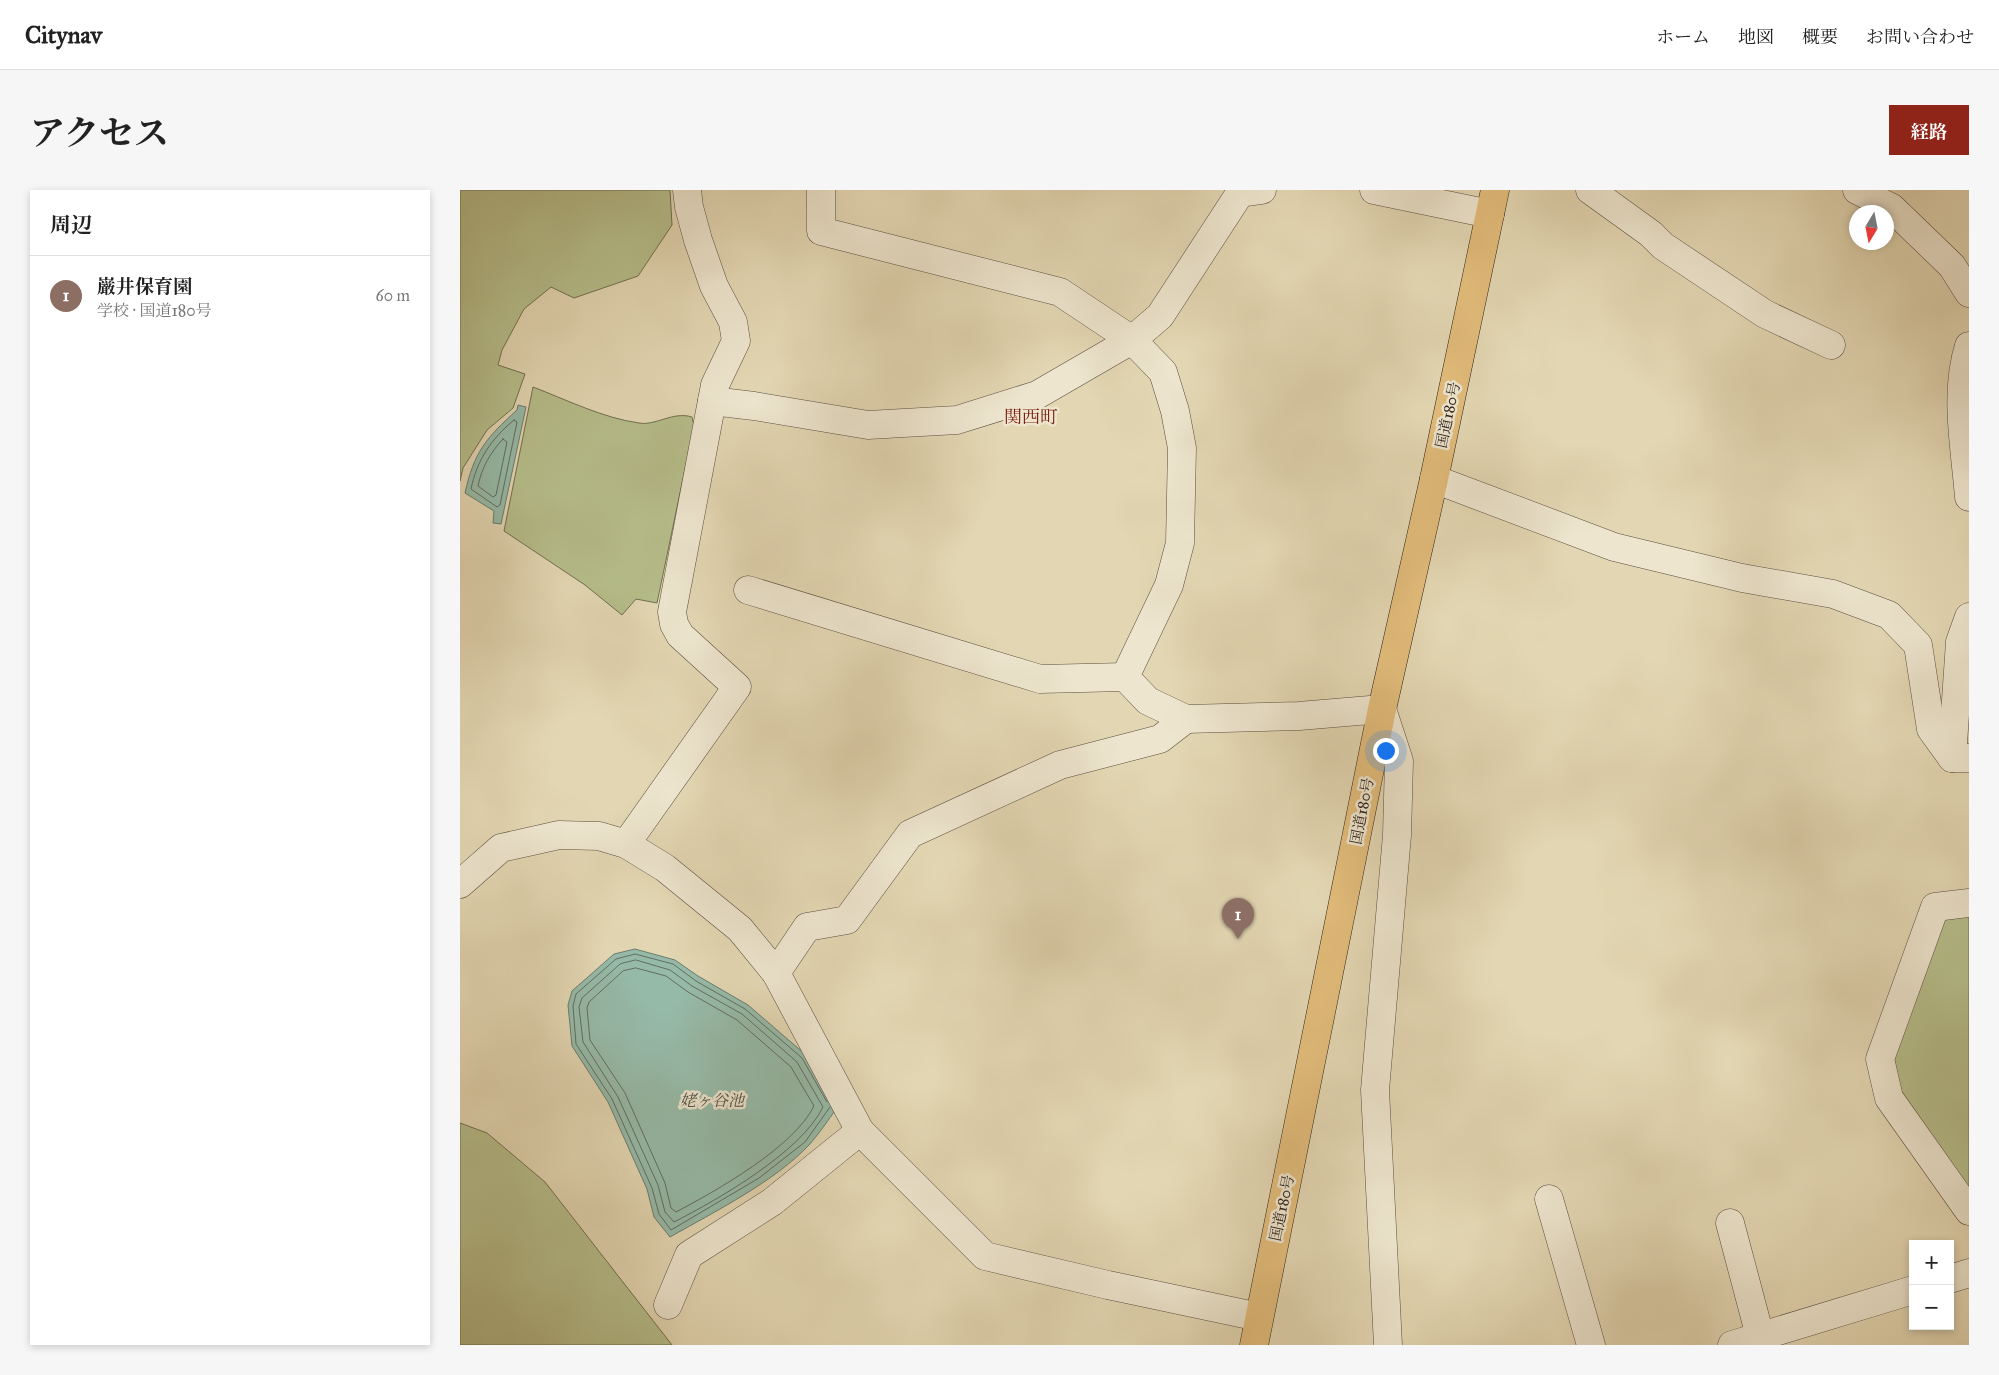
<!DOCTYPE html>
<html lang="ja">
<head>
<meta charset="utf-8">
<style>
	body { margin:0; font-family:"IM FELL Great Primer","Noto Serif JP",serif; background:#f6f6f6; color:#222 }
	.controls { position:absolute; right:15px; bottom:15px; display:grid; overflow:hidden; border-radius:0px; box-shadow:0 2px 8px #0003 }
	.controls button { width:45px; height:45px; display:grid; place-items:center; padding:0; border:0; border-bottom:1px solid #e0e0e0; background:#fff; color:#222; font:25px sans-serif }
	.compass { position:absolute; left:1389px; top:15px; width:45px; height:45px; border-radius:50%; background:#fff; box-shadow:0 2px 8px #0003; rotate:190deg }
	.you { position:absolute; left:925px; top:560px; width:18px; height:18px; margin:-12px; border:4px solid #fff; border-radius:50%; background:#1a73e8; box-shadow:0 0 0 8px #1a73e833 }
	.badge { display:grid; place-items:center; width:32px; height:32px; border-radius:50%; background:#8f2418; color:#fff; font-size:16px; font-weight:700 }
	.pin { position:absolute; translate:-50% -41px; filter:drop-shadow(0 1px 2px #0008) }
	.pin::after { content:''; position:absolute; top:26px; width:18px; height:15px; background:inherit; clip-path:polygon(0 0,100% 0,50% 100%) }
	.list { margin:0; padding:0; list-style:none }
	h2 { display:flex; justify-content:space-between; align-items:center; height:65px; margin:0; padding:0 20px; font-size:21px }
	h2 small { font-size:16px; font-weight:400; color:#767676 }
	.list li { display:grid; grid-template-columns:32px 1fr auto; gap:15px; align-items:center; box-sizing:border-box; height:80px; padding:0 20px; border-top:1px solid #e0e0e0 }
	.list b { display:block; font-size:19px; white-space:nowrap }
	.list p { margin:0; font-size:16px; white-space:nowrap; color:#767676 }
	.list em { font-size:16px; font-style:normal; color:#767676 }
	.map { position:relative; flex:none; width:1509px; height:1155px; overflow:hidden; border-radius:0px }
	header { display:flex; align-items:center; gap:30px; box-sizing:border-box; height:70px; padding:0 25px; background:#fff; border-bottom:1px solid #e0e0e0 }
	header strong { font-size:24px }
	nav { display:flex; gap:28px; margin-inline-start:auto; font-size:18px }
	.intro { display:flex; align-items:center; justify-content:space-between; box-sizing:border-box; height:120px; padding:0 30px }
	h1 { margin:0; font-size:35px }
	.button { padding:12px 22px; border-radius:0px; background:#8f2418; color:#fff; font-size:18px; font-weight:700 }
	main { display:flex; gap:30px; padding:0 30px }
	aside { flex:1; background:#fff; border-radius:0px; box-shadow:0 2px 8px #0003 }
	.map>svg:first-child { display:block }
	.green { fill:#b6be8b; stroke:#726f52 }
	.water { fill:#96baa8; stroke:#6c7c6f }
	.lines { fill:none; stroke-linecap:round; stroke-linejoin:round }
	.shore { stroke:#626d61; stroke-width:1 }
	.street-casing { stroke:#5a4e40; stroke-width:29 }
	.highway-casing { stroke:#2d201a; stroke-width:29 }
	.street { stroke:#ede5ce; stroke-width:28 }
	.highway { stroke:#e2bc7a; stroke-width:28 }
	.labels { text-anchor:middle; stroke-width:5; stroke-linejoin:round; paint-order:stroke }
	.street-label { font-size:15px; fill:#2d201a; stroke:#ede5ce }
	.water-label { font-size:16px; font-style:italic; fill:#4c4e45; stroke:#ede5ce }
	.quarter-label { font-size:18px; fill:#7a1f14; stroke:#ede5ce }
</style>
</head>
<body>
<header>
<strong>Citynav</strong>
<nav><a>ホーム</a><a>地図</a><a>概要</a><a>お問い合わせ</a></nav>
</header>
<div class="intro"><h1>アクセス</h1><a class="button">経路</a></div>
<main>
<aside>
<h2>周辺<small></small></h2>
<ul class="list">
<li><span class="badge" style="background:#8d6e63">1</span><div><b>巌井保育園</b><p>学校 · 国道180号</p></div><em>60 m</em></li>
</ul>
</aside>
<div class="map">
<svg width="1509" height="1155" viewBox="0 0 1509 1155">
	<rect width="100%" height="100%" fill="#e3d7b3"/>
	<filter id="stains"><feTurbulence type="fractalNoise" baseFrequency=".004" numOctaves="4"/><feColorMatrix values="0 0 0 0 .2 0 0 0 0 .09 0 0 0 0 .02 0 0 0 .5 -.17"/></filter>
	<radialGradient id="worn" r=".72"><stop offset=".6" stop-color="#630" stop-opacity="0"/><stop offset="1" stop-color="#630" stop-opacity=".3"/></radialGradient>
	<!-- green -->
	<g class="green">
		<polygon points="0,0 210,0 212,35 178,86 114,108 91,97 64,119 42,160 38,175 65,184 53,218 27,240 3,278 0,291"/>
		<path d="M73,197C107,210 143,228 179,233C196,236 213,221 232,227L234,236L197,413L176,409L162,425L125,395L44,341Z"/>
		<polygon points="1509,725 1509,1003 1439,907 1433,867 1482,727"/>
		<polygon points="0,933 27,943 85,992 212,1155 0,1155"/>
	</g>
	<!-- water -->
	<g class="water">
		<path d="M58,215L66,217L41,334L33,333L34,321L5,303C14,262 26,248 57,220Z"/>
		<path d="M175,759L215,770L238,786L288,815L346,865L377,918C368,930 359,944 349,955C314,992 254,1022 210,1047L194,1027L187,999L148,912L112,856L108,815L112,801L154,764Z"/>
	</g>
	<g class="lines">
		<!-- shore -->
		<g class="shore">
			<path d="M54,230L57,232L40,315L37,317L11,299C17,270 31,249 54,230Z"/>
			<path d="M43,249L47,252L36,305L33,307L18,296C22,277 30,263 43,249Z"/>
			<path d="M176,770L210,780L232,796L282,824L337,872L363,917C341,962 259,1009 214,1032L205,1022L198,995L158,907L123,852L119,817L122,808L160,774Z"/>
			<path d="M176,778L206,786L228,802L277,830L331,877L354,916C334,957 256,1001 216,1022L211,1018L205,993L165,903L130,850L127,818L129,812L163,781Z"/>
			<polyline points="367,912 342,868 285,819 236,791 213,774 175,764 156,769 116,804 113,816 116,854 152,909 192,998 199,1024 211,1040 299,988 345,952 370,917"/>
		</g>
		<!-- street casing -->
		<g class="street-casing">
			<g id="street">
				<polyline points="361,0 361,41 600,102 672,150 703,182 715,221 722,258 720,353 709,395 665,487 688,511 726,529 839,526 922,519 939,571 937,645 915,900 928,1155"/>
				<polyline points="914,0 1030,24"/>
				<polyline points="1130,0 1191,44 1203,56 1305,124 1371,155"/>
				<polyline points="1397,0 1432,18 1492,76 1509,103"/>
				<path d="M1509,156C1494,203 1505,257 1509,307"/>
				<polyline points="252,211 294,216 408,235 497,230 577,205 672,150 700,126 780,3 802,0"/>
				<polyline points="974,289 1154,357 1282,388 1373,404 1429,425 1458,455 1471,539 1492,568 1509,568"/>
				<polyline points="288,400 580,489 665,487"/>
				<polyline points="1492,568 1500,452 1509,427"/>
				<polyline points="166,654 277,497 220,445 214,434 212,422 255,195 276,151 273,132 254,96 238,50 229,17 227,0"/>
				<polyline points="0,694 41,658 99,645 139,646 166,654 205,678 280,739 316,783 400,941 525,1066 648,1095 799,1127"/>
				<polyline points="1509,713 1475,717 1420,869 1429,908 1509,1021"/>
				<polyline points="316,783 347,737 387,730 450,644 600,575 700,549 726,529"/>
				<polyline points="1089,1009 1131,1155"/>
				<polyline points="1270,1033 1300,1146"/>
				<polyline points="1490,1089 1509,1083"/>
				<polyline points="208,1115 229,1065 312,1012 400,941"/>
				<polyline points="1272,1155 1453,1100"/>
			</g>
		</g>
		<!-- highway casing -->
		<g class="highway-casing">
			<polyline id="highway" points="794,1155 922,519 974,289 1035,0"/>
		</g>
		<!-- street -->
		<use href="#street" class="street"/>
		<!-- highway -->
		<use href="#highway" class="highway"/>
	</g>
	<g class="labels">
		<!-- street labels -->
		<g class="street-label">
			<text transform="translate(988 225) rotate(-78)" y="5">国道180号</text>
			<text transform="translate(902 621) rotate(-79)" y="5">国道180号</text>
			<text transform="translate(822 1018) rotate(-78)" y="5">国道180号</text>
		</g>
		<!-- water labels -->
		<g class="water-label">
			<text x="252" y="916">姥ヶ谷池</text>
		</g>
		<!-- quarter labels -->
		<g class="quarter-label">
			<text x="571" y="233">関西町</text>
		</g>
	</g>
	<rect width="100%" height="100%" filter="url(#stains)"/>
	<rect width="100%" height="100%" fill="url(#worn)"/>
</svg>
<div class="controls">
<button>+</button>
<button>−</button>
</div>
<svg class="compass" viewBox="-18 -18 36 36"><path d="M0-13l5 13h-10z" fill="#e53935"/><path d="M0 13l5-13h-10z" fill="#767676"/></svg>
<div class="you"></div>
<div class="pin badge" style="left:778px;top:749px;background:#8d6e63">1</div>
</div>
</main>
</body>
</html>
